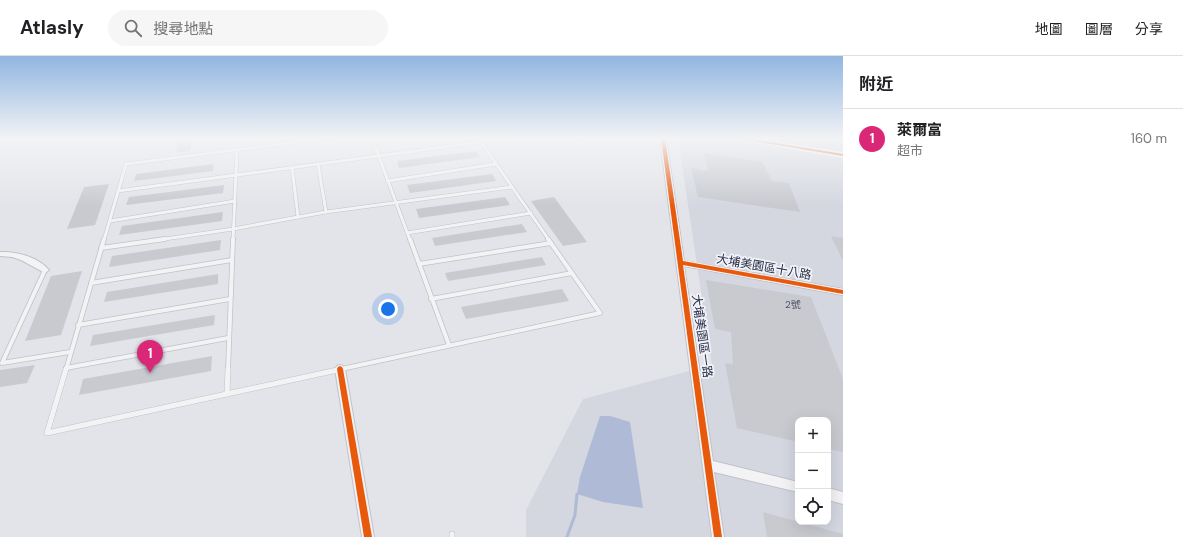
<!DOCTYPE html>
<html lang="zh-TW">
<head>
<meta charset="utf-8">
<style>
	body { margin:0; font-family:"DM Sans","Noto Sans TC",sans-serif; background:#f6f6f6; color:#202124 }
	.controls { position:absolute; right:12px; bottom:12px; display:grid; overflow:hidden; border-radius:8px; box-shadow:0 4px 16px #0002 }
	.controls button { width:36px; height:36px; display:grid; place-items:center; padding:0; border:0; border-bottom:1px solid #e0e0e0; background:#fff; color:#202124; font:20px sans-serif }
	.you { position:absolute; left:388px; top:253px; width:14px; height:14px; margin:-10px; border:3px solid #fff; border-radius:50%; background:#1a73e8; box-shadow:0 0 0 6px #1a73e833 }
	.badge { display:grid; place-items:center; width:26px; height:26px; border-radius:50%; background:#db2777; color:#fff; font-size:13px; font-weight:700 }
	.pin { position:absolute; translate:-50% -33px; filter:drop-shadow(0 1px 2px #0008) }
	.pin::after { content:''; position:absolute; top:21px; width:14px; height:12px; background:inherit; clip-path:polygon(0 0,100% 0,50% 100%) }
	.list { margin:0; padding:0; list-style:none }
	h2 { display:flex; justify-content:space-between; align-items:center; height:52px; margin:0; padding:0 16px; font-size:17px }
	h2 small { font-size:13px; font-weight:400; color:#757577 }
	.list li { display:grid; grid-template-columns:26px 1fr auto; gap:12px; align-items:center; box-sizing:border-box; height:60px; padding:0 16px; border-top:1px solid #e0e0e0 }
	.list b { display:block; font-size:15px; white-space:nowrap }
	.list p { margin:0; font-size:13px; white-space:nowrap; color:#757577 }
	.list em { font-size:13px; font-style:normal; color:#757577 }
	.icon { flex:none; width:22px; height:22px; fill:none; stroke:currentColor; stroke-width:2; stroke-linecap:round; stroke-linejoin:round }
	.map { position:relative; flex:none; width:843px; height:481px; overflow:hidden }
	header { display:flex; align-items:center; gap:24px; box-sizing:border-box; height:56px; padding:0 20px; background:#fff; border-bottom:1px solid #e0e0e0 }
	header strong { font-size:19px }
	nav { display:flex; gap:22px; margin-inline-start:auto; font-size:14px }
	.search { width:280px; height:36px; background:#f6f6f6; display:flex; align-items:center; gap:10px; box-sizing:border-box; padding:0 14px; border-radius:22px; color:#757577; font-size:15px }
	main { display:flex }
	aside { flex:1; background:#fff }
	.map>svg:first-child { display:block }
	.built { fill:#d4d7e0; fill-rule:evenodd }
	.water { fill:#afbad7 }
	.lines { fill:none; stroke-linecap:round; stroke-linejoin:round }
	.stream { stroke:#afbad7; stroke-width:3 }
	.building { fill:#c9cad0 }
	.lane-far2-casing { stroke:#c1c2c7; stroke-width:4 }
	.lane-far1-casing { stroke:#c1c2c7; stroke-width:5.5 }
	.lane-casing { stroke:#c1c2c7; stroke-width:6 }
	.street-casing { stroke:#c1c2c7; stroke-width:2 }
	.lane-far2 { stroke:#f3f3f6; stroke-width:3 }
	.lane-far1 { stroke:#f3f3f6; stroke-width:4 }
	.lane { stroke:#f3f3f6; stroke-width:5 }
	.street { fill:#f3f3f6; fill-rule:evenodd }
	.secondary { fill:#f7f7f7; fill-rule:evenodd }
	.cycleway-casing { stroke:#f1f3f8; stroke-width:2 }
	.cycleway { fill:#e8590c; fill-rule:evenodd }
	.labels { text-anchor:middle; stroke-width:3.5; stroke-linejoin:round; paint-order:stroke }
	.number-label { font-size:10px; fill:#515569 }
	.street-label { font-size:12px; fill:#272c45; stroke:#f1f3f8 }
</style>
</head>
<body>
<header>
<strong>Atlasly</strong>
<div class="search"><svg class="icon" aria-label="search" viewBox="0 0 24 24"><circle cx="10" cy="10" r="6"/><path d="M15 15l6 6"/></svg>搜尋地點</div>
<nav><a>地圖</a><a>圖層</a><a>分享</a></nav>
</header>
<main>
<div class="map">
<svg width="843" height="481" viewBox="0 0 843 481">
	<rect width="100%" height="100%" fill="#e3e4e9"/>
	<!-- built -->
	<path class="built" d="M678,82H843V481H526V454L583,343L712,309ZM798,364H828V466H798Z"/>
	<!-- water -->
	<polygon class="water" points="600,360 610,360 630,366 643,452 603,446 577,438 580,421"/>
	<g class="lines">
		<!-- stream -->
		<polyline class="stream" points="567,481 575,459 577,438"/>
	</g>
	<!-- building -->
	<g class="building">
		<polygon points="193,83 190,95 176,96 179,84"/>
		<polygon points="476,95 480,101 399,112 397,105"/>
		<polygon points="704,97 762,106 772,125 789,127 800,156 698,141 691,112 708,115"/>
		<polygon points="213,108 213,115 134,125 136,118"/>
		<polygon points="492,118 496,125 410,137 407,129"/>
		<polygon points="109,128 95,169 67,173 84,131"/>
		<polygon points="224,129 223,137 126,149 129,141"/>
		<polygon points="505,141 510,149 419,162 416,153"/>
		<polygon points="554,141 587,186 563,190 531,145"/>
		<polygon points="223,156 222,165 119,179 122,170"/>
		<polygon points="522,168 527,176 435,190 432,182"/>
		<polygon points="831,180 843,182 843,205"/>
		<polygon points="221,184 220,194 109,211 112,200"/>
		<polygon points="542,201 546,209 448,225 445,217"/>
		<polygon points="82,215 61,279 25,285 51,220"/>
		<polygon points="218,218 218,228 104,246 107,236"/>
		<polygon points="706,224 811,241 843,323 843,396 828,393 828,364 798,364 798,386 737,372 725,307 733,308 731,276 715,273"/>
		<polygon points="562,233 569,245 466,263 461,251"/>
		<polygon points="215,259 214,269 90,290 93,279"/>
		<polygon points="212,300 211,315 79,339 83,323"/>
		<polygon points="35,309 27,327 0,331 0,314"/>
		<polygon points="763,456 843,478 843,481 767,481"/>
	</g>
	<g class="lines">
		<!-- lane-far2 casing -->
		<g class="lane-far2-casing">
			<g id="lane-far2">
				<polyline points="372,82 410,184"/>
				<polyline points="478,82 549,184"/>
				<polyline points="584,82 597,85"/>
				<polyline points="292,111 298,161 326,156 318,108"/>
				<polyline points="387,125 496,108"/>
				<polyline points="118,135 481,86"/>
				<polyline points="326,156 512,131"/>
				<polyline points="110,165 235,145"/>
				<polyline points="407,177 531,157"/>
				<polyline points="104,184 126,108 328,82"/>
				<polyline points="158,184 233,173 298,161"/>
				<polyline points="233,184 237,94"/>
			</g>
		</g>
		<!-- lane-far1 casing -->
		<g class="lane-far1-casing">
			<g id="lane-far1">
				<polyline points="410,183 449,289"/>
				<polyline points="101,192 165,183"/>
				<polyline points="419,208 551,187"/>
				<polyline points="45,214 2,307 70,296"/>
				<polyline points="91,227 232,204"/>
				<polyline points="431,243 572,217"/>
				<polyline points="78,269 230,243"/>
				<polyline points="66,312 228,282"/>
				<polyline points="66,314 104,183"/>
				<polyline points="228,314 233,183"/>
				<polyline points="337,314 600,257 548,183"/>
			</g>
		</g>
		<!-- lane casing -->
		<g class="lane-casing">
			<g id="lane">
				<polyline points="66,313 47,377 342,313"/>
				<polyline points="227,338 228,313"/>
				<polyline points="452,478 452,481"/>
			</g>
		</g>
		<!-- street casing -->
		<g class="street-casing">
			<g id="street">
				<polygon points="660,82 666,82 684,205 843,233 843,239 684,210 713,405 798,426 798,436 714,416 724,481 712,481"/>
				<path d="M0,196C16,195 38,201 49,214L45,217L21,204L12,201L0,200Z"/>
				<polygon points="340,309 343,310 345,313 374,481 362,481 335,313 337,310"/>
				<polygon points="828,432 843,436 843,448 828,444"/>
			</g>
		</g>
		<!-- lane-far2 -->
		<use href="#lane-far2" class="lane-far2"/>
		<!-- lane-far1 -->
		<use href="#lane-far1" class="lane-far1"/>
		<!-- lane -->
		<use href="#lane" class="lane"/>
		<!-- street -->
		<use href="#street" class="street"/>
		<!-- secondary -->
		<polygon class="secondary" points="733,82 754,82 843,96 843,102 737,84"/>
		<!-- cycleway casing -->
		<g class="cycleway-casing">
			<g id="cycleway">
				<polygon points="661,82 665,82 683,205 843,234 843,238 683,209 722,481 714,481"/>
				<polygon points="735,82 746,82 843,98 843,100"/>
				<polygon points="340,310 342,311 343,313 372,481 364,481 337,313 338,311"/>
			</g>
		</g>
		<!-- cycleway -->
		<use href="#cycleway" class="cycleway"/>
	</g>
	<!-- sky -->
	<linearGradient id="sky" x2="0" y2="1"><stop stop-color="#91b6e1"/><stop offset="0.55" stop-color="#f2f3f5"/><stop offset="1" stop-color="#f2f3f5" stop-opacity="0"/></linearGradient>
	<rect width="843" height="150" fill="url(#sky)"/>
	<g class="labels">
		<!-- number labels -->
		<g class="number-label">
			<text x="793" y="252">2號</text>
		</g>
		<!-- street labels -->
		<g class="street-label">
			<text transform="translate(764 211) rotate(10)" y="4">大埔美園區十八路</text>
			<text transform="translate(702 280) rotate(82)" y="4">大埔美園區一路</text>
		</g>
	</g>
</svg>
<div class="controls">
<button>+</button>
<button>−</button>
<button><svg class="icon" aria-label="locate" viewBox="0 0 24 24"><circle cx="12" cy="12" r="6"/><path d="M12 2v4M12 18v4M2 12h4M18 12h4"/></svg></button>
</div>
<div class="you"></div>
<div class="pin badge" style="left:150px;top:317px">1</div>
</div>
<aside>
<h2>附近<small></small></h2>
<ul class="list">
<li><span class="badge">1</span><div><b>萊爾富</b><p>超市</p></div><em>160 m</em></li>
</ul>
</aside>
</main>
</body>
</html>
